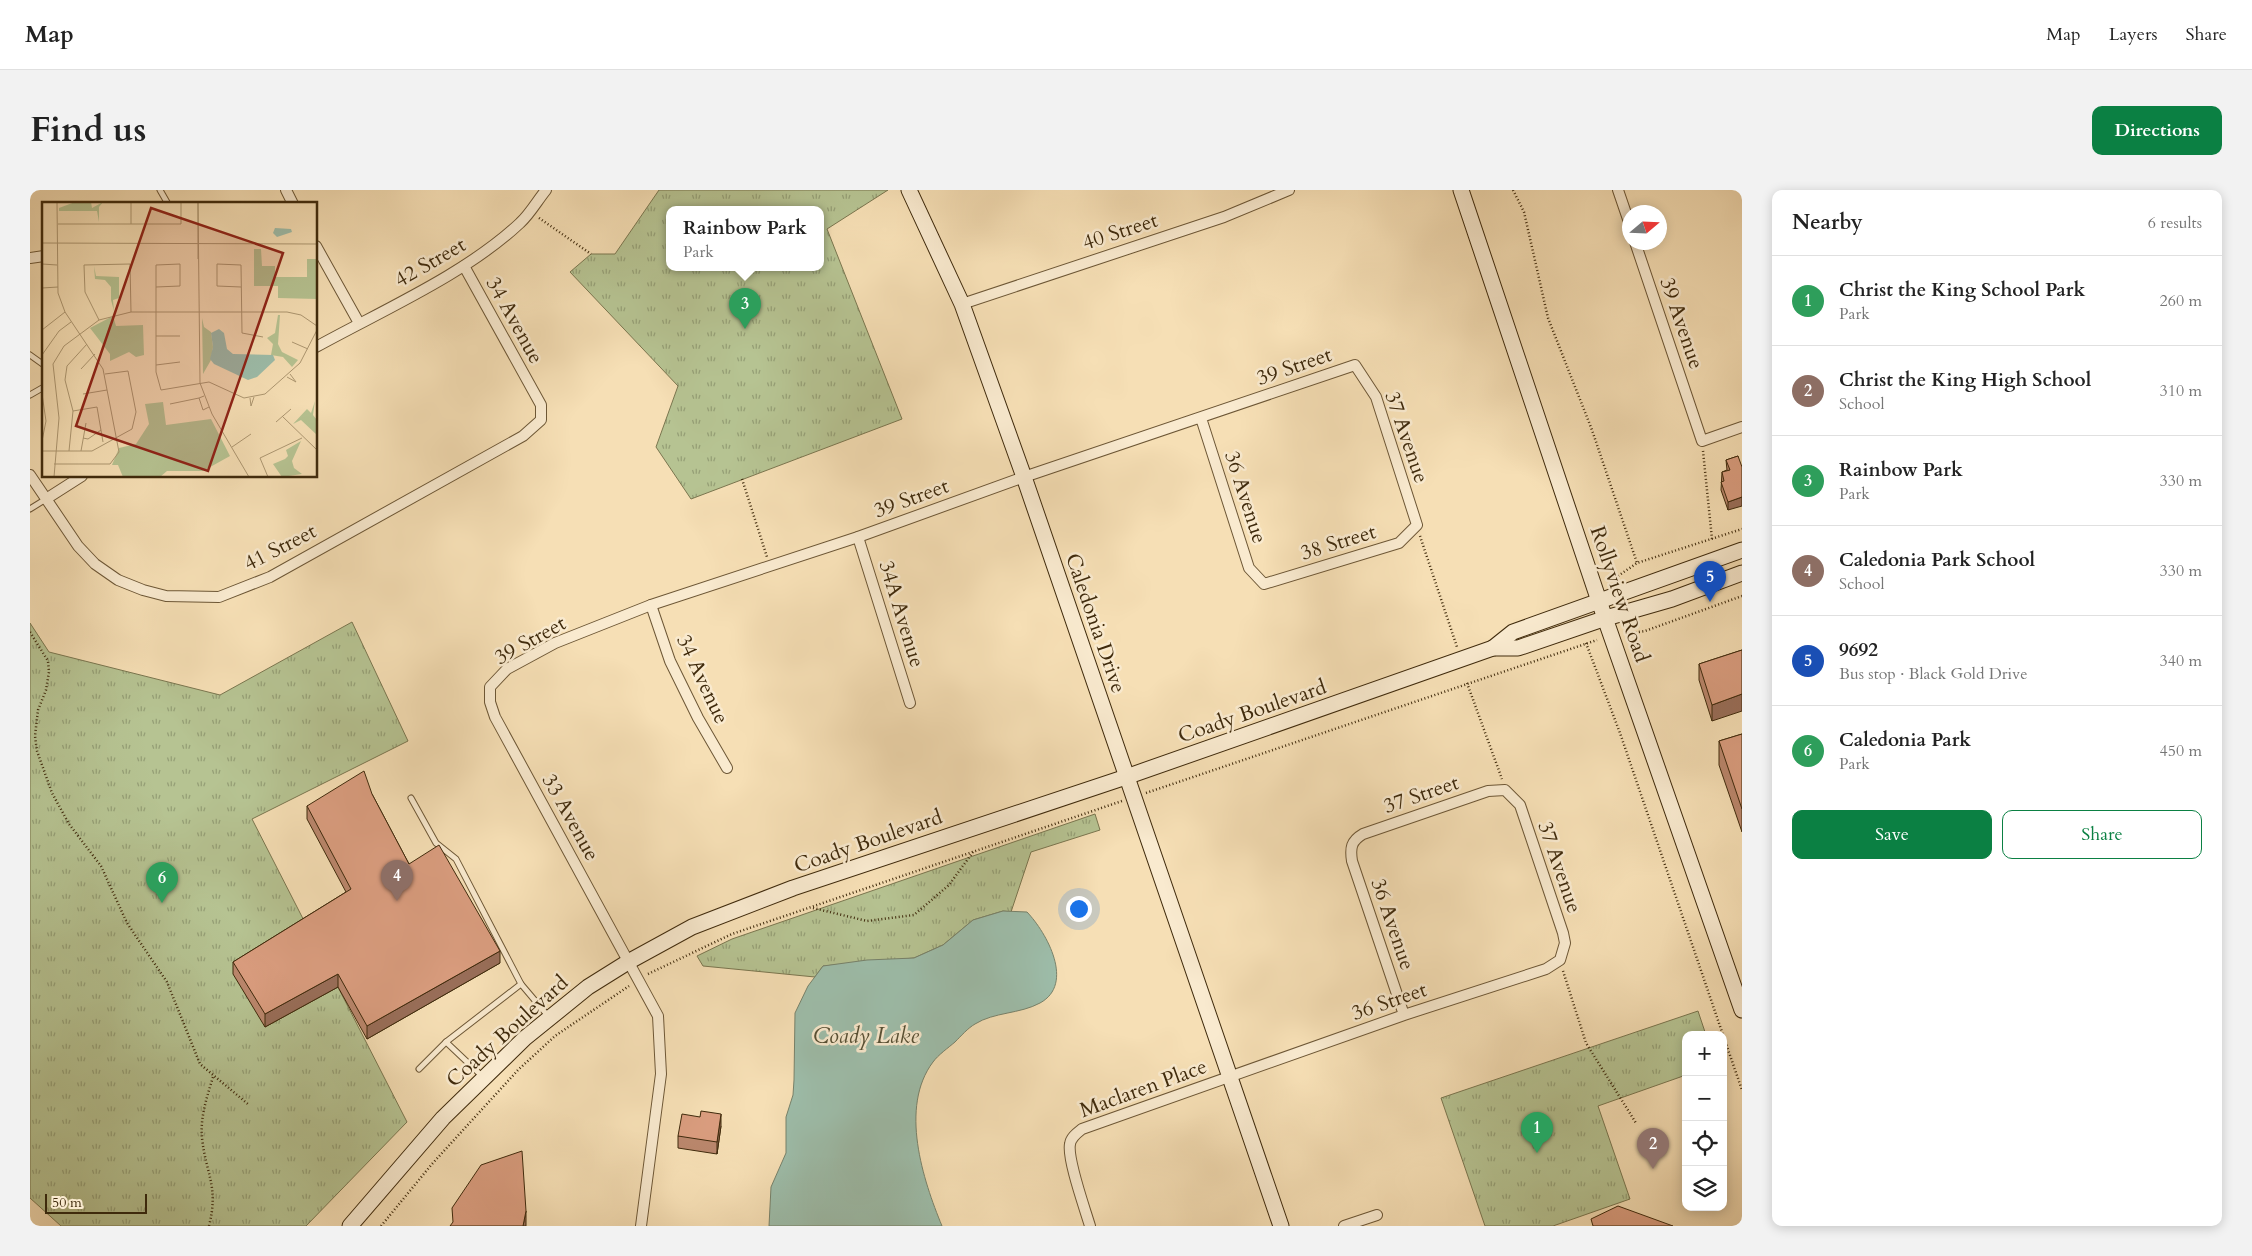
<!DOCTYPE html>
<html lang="en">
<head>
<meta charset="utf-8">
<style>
	body { margin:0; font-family:Cardo,serif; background:#f2f2f2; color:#222 }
	.controls { position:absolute; right:15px; bottom:15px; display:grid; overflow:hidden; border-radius:10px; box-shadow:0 2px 12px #0003 }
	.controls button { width:45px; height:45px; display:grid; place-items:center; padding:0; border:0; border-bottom:1px solid #e0e0e0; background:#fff; color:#222; font:25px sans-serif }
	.compass { position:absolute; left:1592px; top:15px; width:45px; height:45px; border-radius:50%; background:#fff; box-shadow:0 2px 12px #0003; rotate:71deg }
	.scale { position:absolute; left:15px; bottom:12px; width:102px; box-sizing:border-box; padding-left:5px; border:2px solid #3f2a0c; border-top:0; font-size:14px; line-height:18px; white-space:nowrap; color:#3f2a0c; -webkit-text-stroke:4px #f9eacf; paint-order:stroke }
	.you { position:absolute; left:1048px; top:718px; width:18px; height:18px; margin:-12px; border:4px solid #fff; border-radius:50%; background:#1a73e8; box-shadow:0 0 0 8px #1a73e833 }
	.badge { display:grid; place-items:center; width:32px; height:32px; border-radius:50%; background:#0b8043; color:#fff; font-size:16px; font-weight:700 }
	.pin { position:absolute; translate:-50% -41px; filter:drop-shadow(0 1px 2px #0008) }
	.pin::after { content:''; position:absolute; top:26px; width:18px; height:15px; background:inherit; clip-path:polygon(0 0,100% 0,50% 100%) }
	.popup { position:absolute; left:636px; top:16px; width:158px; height:65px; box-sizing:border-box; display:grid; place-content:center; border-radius:10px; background:#fff; filter:drop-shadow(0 1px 4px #0005); font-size:16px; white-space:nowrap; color:#767676 }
	.popup b { font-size:19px; color:#222 }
	.popup::after { content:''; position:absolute; left:50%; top:100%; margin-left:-10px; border:10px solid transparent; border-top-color:#fff }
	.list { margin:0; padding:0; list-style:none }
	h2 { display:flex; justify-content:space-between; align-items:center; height:65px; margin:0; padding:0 20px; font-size:21px }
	h2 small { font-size:16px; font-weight:400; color:#767676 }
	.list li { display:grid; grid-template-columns:32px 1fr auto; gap:15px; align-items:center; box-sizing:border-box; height:90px; padding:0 20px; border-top:1px solid #e0e0e0 }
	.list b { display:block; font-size:19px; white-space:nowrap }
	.list p { margin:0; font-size:16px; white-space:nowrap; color:#767676 }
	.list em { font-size:16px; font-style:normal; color:#767676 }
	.actions { display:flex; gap:10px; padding:15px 20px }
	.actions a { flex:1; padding:11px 0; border:1px solid #0b8043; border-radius:10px; text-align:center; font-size:18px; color:#0b8043 }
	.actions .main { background:#0b8043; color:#fff }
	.icon { flex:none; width:28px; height:28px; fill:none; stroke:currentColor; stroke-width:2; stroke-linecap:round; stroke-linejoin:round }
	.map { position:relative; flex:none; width:1712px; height:1036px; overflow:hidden; border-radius:10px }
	header { display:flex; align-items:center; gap:30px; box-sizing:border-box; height:70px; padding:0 25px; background:#fff; border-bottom:1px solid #e0e0e0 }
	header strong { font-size:24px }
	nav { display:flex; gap:28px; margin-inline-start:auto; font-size:18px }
	.intro { display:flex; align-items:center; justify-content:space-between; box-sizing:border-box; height:120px; padding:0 30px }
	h1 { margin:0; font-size:35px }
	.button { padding:12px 22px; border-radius:10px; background:#0b8043; color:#fff; font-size:18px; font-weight:700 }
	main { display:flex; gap:30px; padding:0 30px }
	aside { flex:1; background:#fff; border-radius:10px; box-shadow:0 2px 12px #0003 }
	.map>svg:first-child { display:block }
	.grass { fill:url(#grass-tufts); stroke:#7a764f; fill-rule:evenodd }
	.water { fill:#9dbdaa; stroke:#77826b }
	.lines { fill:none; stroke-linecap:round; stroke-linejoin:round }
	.lane-casing { stroke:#6d5736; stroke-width:7 }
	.street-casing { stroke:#6d5736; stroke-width:12 }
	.secondary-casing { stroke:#3f2a0c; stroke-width:17 }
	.path { stroke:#3f2a0c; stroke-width:2.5; stroke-dasharray:1 2.5; stroke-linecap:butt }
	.lane { stroke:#f9eacf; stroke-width:5 }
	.street { stroke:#f9eacf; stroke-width:10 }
	.secondary { stroke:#f9eacf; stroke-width:15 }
	.wall { fill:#bb876d; stroke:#3f2a0c }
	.shaded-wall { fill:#996e59; stroke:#3f2a0c }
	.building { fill:#da9d7f; stroke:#3f2a0c }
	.labels { text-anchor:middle; stroke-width:5; stroke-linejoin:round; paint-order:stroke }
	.street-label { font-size:21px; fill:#3f2a0c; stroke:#f9eacf }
	.water-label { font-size:22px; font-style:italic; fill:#564f34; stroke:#f9eacf }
	.inset-road { fill:none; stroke:#ad9771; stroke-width:1 }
	.view { fill:#8f2418; fill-opacity:0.15; stroke:#8f2418; stroke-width:2.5 }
	.inset-edge { fill:none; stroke:#3f2a0c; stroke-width:2.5 }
</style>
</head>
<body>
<header>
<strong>Map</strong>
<nav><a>Map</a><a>Layers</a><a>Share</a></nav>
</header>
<div class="intro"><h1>Find us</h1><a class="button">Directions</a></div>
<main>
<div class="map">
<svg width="1712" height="1036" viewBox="0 0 1712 1036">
	<defs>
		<pattern id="grass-tufts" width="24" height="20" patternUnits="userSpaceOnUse" patternTransform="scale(1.25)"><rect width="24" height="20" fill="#b6c392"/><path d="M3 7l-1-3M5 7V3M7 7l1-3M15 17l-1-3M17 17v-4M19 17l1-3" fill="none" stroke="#959f76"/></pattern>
	</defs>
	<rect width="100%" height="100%" fill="#f6dfb5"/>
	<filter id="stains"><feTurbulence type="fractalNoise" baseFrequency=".004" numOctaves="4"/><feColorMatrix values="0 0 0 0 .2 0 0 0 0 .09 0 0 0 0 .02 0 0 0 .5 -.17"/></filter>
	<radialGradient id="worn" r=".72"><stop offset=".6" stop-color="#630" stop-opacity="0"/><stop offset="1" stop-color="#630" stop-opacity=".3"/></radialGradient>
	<!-- grass -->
	<g class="grass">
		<path d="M629,0H858L797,39L872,229L661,309L626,257L648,196L540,82L561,64H585ZM640,20H790V78H640Z"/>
		<polygon points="322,432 378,551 222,629 377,932 276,1036 31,1036 0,1008 0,433 19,462 190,505"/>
		<polygon points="1065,624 1070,640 1001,662 981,722 973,721 943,730 913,755 884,768 793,776 785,787 673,776 667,766 702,749"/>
		<polygon points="1668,821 1676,845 1656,845 1656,885 1568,916 1600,1009 1523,1036 1455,1036 1411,908"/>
	</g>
	<!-- water -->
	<path class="water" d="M973,721L997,722C1017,743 1045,794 1010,813C990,824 964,822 945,834C938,838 931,846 925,852C918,858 908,865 903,872C869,917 893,990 912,1036H739L741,997L756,963V927L763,905L764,890L765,823L778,796L793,776L837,770L884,768L913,755L943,730Z"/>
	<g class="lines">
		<!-- lane casing -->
		<g class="lane-casing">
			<g id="lane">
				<polyline points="130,0 138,14"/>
				<polyline points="0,165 14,175"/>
				<polyline points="0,205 14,197"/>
				<polyline points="0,319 16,309"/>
				<polyline points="381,608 406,653 426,669 491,794"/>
				<polyline points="389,879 416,852"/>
				<polyline points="453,887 416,852 491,794 519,827"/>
			</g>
		</g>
		<!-- street casing -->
		<g class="street-casing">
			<g id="street">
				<polyline points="256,0 263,14"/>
				<polyline points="1588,0 1600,35"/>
				<polyline points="1605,52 1672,251 1712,237"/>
				<polyline points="286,56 329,133"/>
				<polyline points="0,68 14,66"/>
				<polyline points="932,114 1194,27 1259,0"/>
				<path d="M286,157C351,121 436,84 490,33C500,24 507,11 516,0"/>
				<polyline points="0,285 48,356 65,374 88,390 113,400 136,406 189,407 240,387 493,246 511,230 511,215 434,76"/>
				<polyline points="16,309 52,286"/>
				<polyline points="828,347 880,513"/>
				<polyline points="621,415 640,471 668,528 697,578"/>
				<polyline points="611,1036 631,884 628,826 465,527 460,512 460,497 477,479 525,453 621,415 828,347 994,287 1325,175 1346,207 1387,335 1369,353 1234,394 1219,378 1171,228"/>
				<path d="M1060,1036C1055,1019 1037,969 1040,954C1041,947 1047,943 1052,939L1374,825L1516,779L1530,770L1535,753L1533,743L1490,615L1475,600L1458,601L1333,644C1321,651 1320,658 1322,671L1374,825"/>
				<polyline points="1314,1036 1347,1025"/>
			</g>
		</g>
		<!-- secondary casing -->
		<g class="secondary-casing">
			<g id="secondary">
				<polyline points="879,0 932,114 994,287 1251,1036"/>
				<polyline points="1431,0 1569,411 1712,820"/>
				<polyline points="1463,458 1483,442 1712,360"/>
				<polyline points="320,1036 413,928 495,848 558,797 598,772 662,737 763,698 1096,587 1463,458 1488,458 1576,428 1642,409 1712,383"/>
			</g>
		</g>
		<!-- path -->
		<g class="path">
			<polyline points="1483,0 1494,22 1518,128 1562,240 1607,373"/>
			<polyline points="509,28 561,64"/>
			<polyline points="1673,261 1682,349"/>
			<polyline points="712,289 737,367"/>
			<polyline points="1390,346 1427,457"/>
			<polyline points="1588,386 1607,373 1712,339"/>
			<polyline points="0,442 18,471 19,482 16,500 8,520 5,546 7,561 22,603 39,634 71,676 97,733 137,792 170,874 219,915"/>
			<polyline points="1595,444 1615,441 1712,406"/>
			<polyline points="1556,453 1590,543 1693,845"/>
			<polyline points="1437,493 1472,589"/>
			<polyline points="1116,603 1567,450"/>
			<polyline points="783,718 837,731 884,725 919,695 943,662"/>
			<polyline points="1533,781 1556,853 1606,933"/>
			<polyline points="618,784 702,744 1092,611"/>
			<polyline points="1693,845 1712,900"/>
			<path d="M179,1036C189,996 176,985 172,948C170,927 177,907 183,887"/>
			<polyline points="351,1036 402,974 488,880 525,846 599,796"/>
		</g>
		<!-- lane -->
		<use href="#lane" class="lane"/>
		<!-- street -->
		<use href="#street" class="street"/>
		<!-- secondary -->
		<use href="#secondary" class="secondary"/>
	</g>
	<!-- wall -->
	<g class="wall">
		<polygon points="1708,266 1698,320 1691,300 1692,282 1697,280 1696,270"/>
		<polygon points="1712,460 1682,531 1669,490 1669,474"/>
		<polygon points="1712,544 1712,642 1689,575 1689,551"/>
		<polygon points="342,604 379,674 470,773 337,849 308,797 235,837 203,784 203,772 316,702 277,629 277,616"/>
		<polygon points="691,936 687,964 648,958 648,946"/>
	</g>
	<!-- shaded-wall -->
	<g class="shaded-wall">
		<polygon points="1712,307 1712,316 1698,320 1698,312"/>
		<polygon points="1712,504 1712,521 1682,531 1682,515"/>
		<polygon points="470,761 470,773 337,849 337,836"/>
		<polygon points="308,784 308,797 235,837 235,824"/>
		<polygon points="691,924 691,936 687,964 687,952"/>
		<polygon points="496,1021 496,1036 493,1036"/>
	</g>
	<!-- building -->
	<g class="building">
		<polygon points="1708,266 1712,277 1712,307 1698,312 1691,292 1694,291 1692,282 1700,280 1696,270"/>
		<polygon points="1712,460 1712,504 1682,515 1669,474"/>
		<polygon points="1712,544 1712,619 1689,551"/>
		<polygon points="334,581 342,604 379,674 409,655 470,761 337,836 308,784 235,824 203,772 321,699 277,616"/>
		<polygon points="671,921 691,924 687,952 648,946 652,924 670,927"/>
		<polygon points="492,961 496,1021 493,1036 420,1036 423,1032 422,1018 451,975"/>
		<polygon points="1588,1016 1643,1036 1563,1036 1561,1029"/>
	</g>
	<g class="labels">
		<!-- street labels -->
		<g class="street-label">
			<text transform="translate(1090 41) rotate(-18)" y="7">40 Street</text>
			<text transform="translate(400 72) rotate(-30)" y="7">42 Street</text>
			<text transform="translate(485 130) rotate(61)" y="7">34 Avenue</text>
			<text transform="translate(1652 133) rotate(71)" y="7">39 Avenue</text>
			<text transform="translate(1264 176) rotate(-19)" y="7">39 Street</text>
			<text transform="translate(1377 247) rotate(71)" y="7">37 Avenue</text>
			<text transform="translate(1216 307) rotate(72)" y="7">36 Avenue</text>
			<text transform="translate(881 308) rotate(-20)" y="7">39 Street</text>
			<text transform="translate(1308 352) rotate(-17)" y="7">38 Street</text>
			<text transform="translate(250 357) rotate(-27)" y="7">41 Street</text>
			<text transform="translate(1590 404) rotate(71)" y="7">Rollyview Road</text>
			<text transform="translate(872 424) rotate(73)" y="7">34A Avenue</text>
			<text transform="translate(1066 433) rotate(71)" y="7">Caledonia Drive</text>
			<text transform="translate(500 450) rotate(-29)" y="7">39 Street</text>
			<text transform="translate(673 489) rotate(65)" y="7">34 Avenue</text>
			<text transform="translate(1222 521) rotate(-19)" y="7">Coady Boulevard</text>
			<text transform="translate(1391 604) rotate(-19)" y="7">37 Street</text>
			<text transform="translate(541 627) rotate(61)" y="7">33 Avenue</text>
			<text transform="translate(838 651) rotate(-19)" y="7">Coady Boulevard</text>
			<text transform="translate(1530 677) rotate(71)" y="7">37 Avenue</text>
			<text transform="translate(1363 734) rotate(71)" y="7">36 Avenue</text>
			<text transform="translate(1359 811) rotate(-19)" y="7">36 Street</text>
			<text transform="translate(477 841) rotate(-42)" y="7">Coady Boulevard</text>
			<text transform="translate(1113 898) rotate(-20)" y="7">Maclaren Place</text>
		</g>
		<!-- water labels -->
		<g class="water-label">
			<text x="836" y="853">Coady Lake</text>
		</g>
	</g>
	<!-- overview -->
	<g transform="translate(12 12)">
		<rect width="275" height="275" fill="#f6dfb5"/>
		<path d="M33,0H49L50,6L61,0L57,5V20L55,9H17V6ZM212,47H219L220,64H233V75H265V57H275V97L236,96V84H212ZM52,64L54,74L77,75V96L71,98L72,109L69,98V85L63,78L53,77ZM236,113H238L236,142L240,150L256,158L250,165L241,155L229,153L231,142L225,136L233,131ZM71,114L74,124L101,123L102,153L94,155L87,150L68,159V152L48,126ZM160,116L162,125L169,130L171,145L169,158L161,172ZM273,199L271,213L275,218V233L259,218L251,222L265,207L269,211ZM121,200L124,223L169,217L188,254L161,269H125L118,275H81L76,263H70L77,246L94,242L107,222L103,202ZM259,239L250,259L252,266L260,272L240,275L231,262L243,257L246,254L244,248Z" fill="#b6c392"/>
		<path d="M233,26L249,27L250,30L235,35L231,31ZM177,127L182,131L185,147L191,152L231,153L233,158L215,175L206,178L172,162L168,157L171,145L169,131Z" fill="#9dbdaa"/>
		<path class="inset-road" d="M89,0V22M156,1L158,181L170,212L207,275M156,1V57M16,22H139V0M0,41L275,42M0,62L15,63M114,85L138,84V62L114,63V170L119,188L167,180L202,196L223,192L258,161L275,128M199,85L175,84V62L199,63L200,131L221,135M0,86L16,85M57,118L43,90L42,63L88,62L89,110M0,128L23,110M114,134H138M250,140L266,147M0,153L17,129L29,120M114,163L138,160M39,167L53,152M245,175L254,180L248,172M0,192L4,219L0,239M41,192L65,188M162,194L157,196L161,208L167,205M208,196L209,204L212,195M128,202L157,196M31,209L55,205L61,240M240,214L275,248M234,220L249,207M41,236L46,237L59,228M190,245L209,232M0,249H50L90,227L94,210L86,169L63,172M27,249L31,209L23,178L25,164L45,142M39,249L44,221M12,262H68L77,250L61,167L23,110L16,91L15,0M12,275L17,216L11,162L22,144L57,118L89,110H245L259,113L275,124M226,275L218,256L260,236"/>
		<path class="view" d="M109,6L241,51L166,269L34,224Z"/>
		<rect width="275" height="275" class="inset-edge"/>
	</g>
	<rect width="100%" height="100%" filter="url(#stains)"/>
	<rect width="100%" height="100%" fill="url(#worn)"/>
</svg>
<div class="controls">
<button>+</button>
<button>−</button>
<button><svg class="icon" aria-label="locate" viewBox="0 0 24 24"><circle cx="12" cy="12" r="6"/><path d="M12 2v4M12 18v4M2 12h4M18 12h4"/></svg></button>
<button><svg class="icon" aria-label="layers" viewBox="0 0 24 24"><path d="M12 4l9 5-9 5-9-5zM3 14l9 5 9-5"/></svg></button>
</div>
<svg class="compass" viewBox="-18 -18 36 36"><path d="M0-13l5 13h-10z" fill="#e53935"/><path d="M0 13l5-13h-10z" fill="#767676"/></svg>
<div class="scale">50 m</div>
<div class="you"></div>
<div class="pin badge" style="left:1507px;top:963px;background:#2e9e5b">1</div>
<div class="pin badge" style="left:1623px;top:979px;background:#8d6e63">2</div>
<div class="pin badge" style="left:715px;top:139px;background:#2e9e5b">3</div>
<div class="popup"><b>Rainbow Park</b>Park</div>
<div class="pin badge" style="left:367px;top:711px;background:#8d6e63">4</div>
<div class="pin badge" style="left:1680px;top:412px;background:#1a4fb4">5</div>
<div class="pin badge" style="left:132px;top:713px;background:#2e9e5b">6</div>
</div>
<aside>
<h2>Nearby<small>6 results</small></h2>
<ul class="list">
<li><span class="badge" style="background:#2e9e5b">1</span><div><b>Christ the King School Park</b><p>Park</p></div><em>260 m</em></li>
<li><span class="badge" style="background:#8d6e63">2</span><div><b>Christ the King High School</b><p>School</p></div><em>310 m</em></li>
<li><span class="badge" style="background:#2e9e5b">3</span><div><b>Rainbow Park</b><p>Park</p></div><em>330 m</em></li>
<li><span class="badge" style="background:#8d6e63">4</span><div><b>Caledonia Park School</b><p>School</p></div><em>330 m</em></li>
<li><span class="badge" style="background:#1a4fb4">5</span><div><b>9692</b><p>Bus stop · Black Gold Drive</p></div><em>340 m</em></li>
<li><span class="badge" style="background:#2e9e5b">6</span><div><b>Caledonia Park</b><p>Park</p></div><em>450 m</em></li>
</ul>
<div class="actions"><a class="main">Save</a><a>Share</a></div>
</aside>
</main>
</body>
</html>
